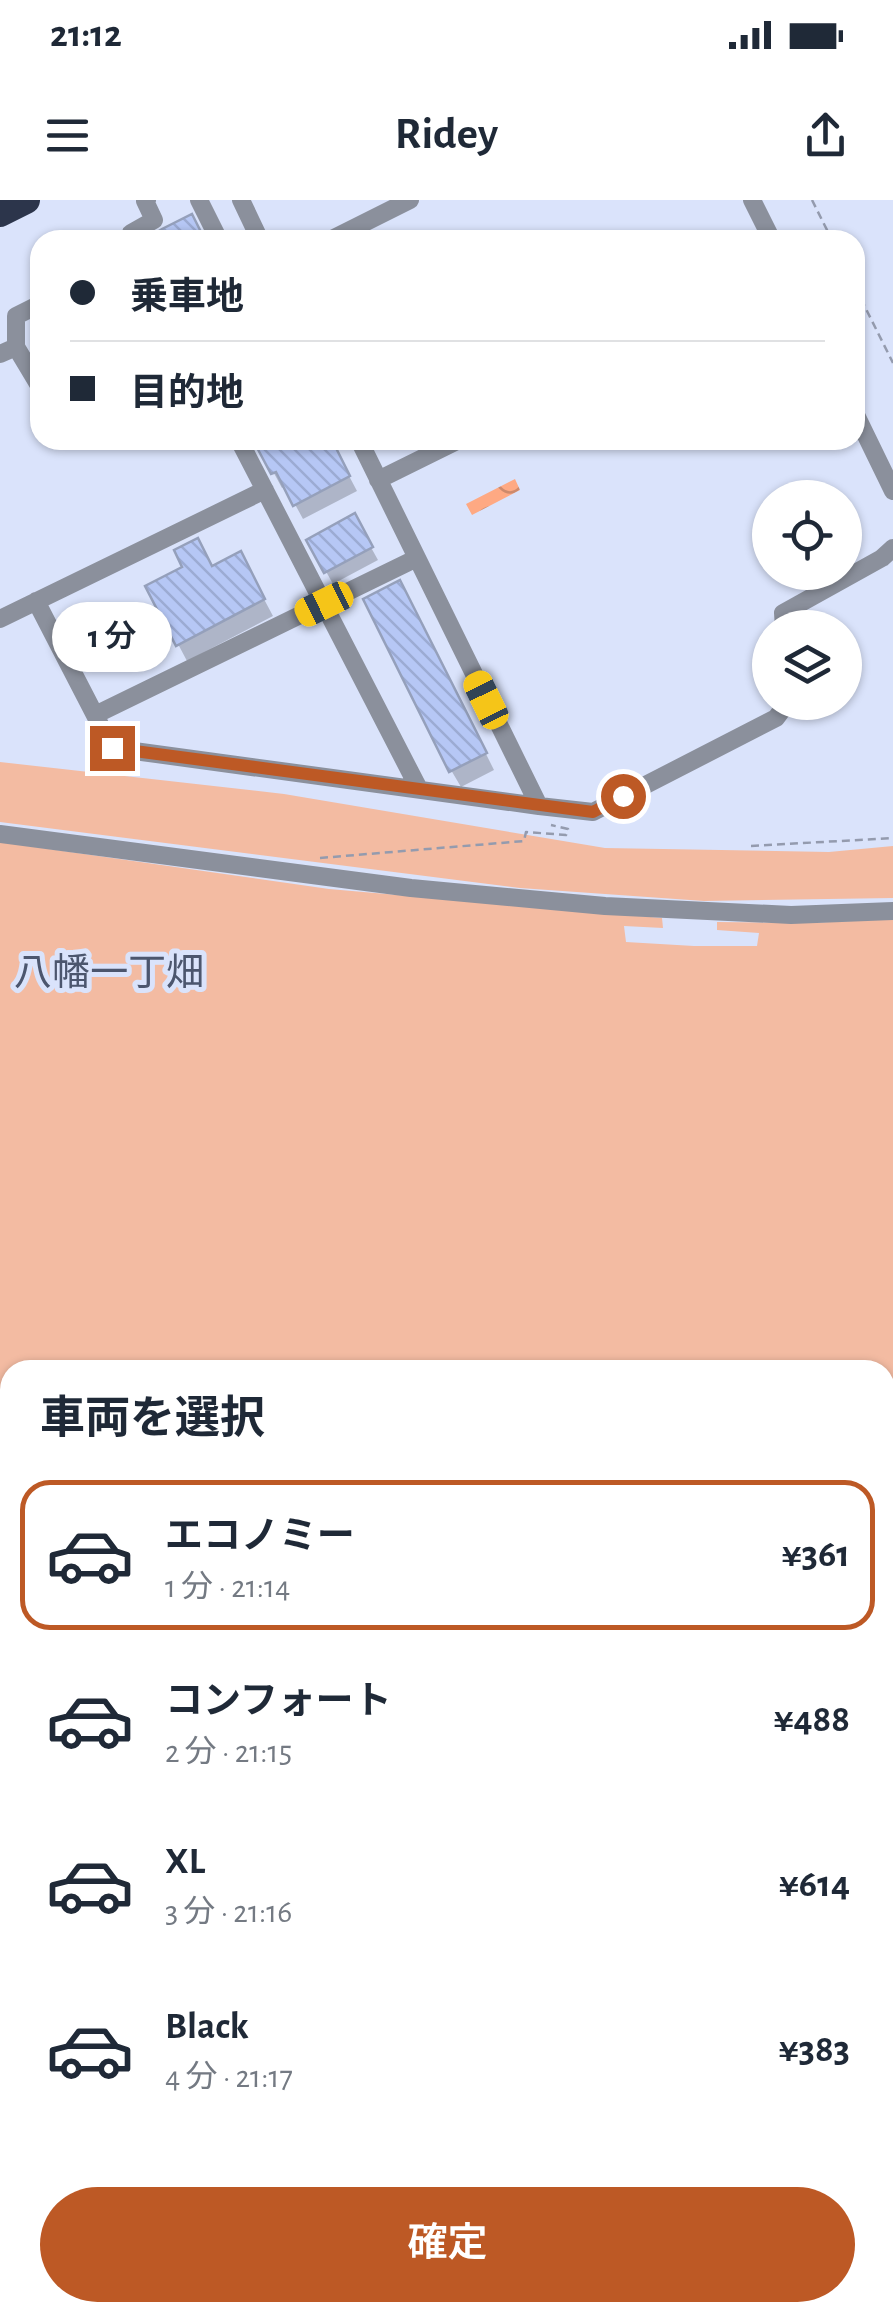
<!DOCTYPE html>
<html lang="ja">
<meta charset="utf-8">
<style>
body{margin:0;font-family:"Alegreya Sans","Noto Sans JP",sans-serif;background:#f2f2f3;color:#1f2937;height:100vh;display:flex;flex-direction:column;font-size:38px;white-space:nowrap}
*{box-sizing:border-box;margin:0}
p{font-size:32px;color:#747a83}
.icon{flex:none;width:55px;height:55px;fill:none;stroke:currentColor;stroke-width:2;stroke-linecap:round;stroke-linejoin:round}
.map{position:relative;flex:1;overflow:hidden}
.drawer{position:absolute;left:0px;top:1160px;width:895px;height:962px;display:flex;flex-direction:column;background:#fff;border-radius:30px 30px 0 0;box-shadow:0 2px 8px #0004}
.drawer>*{flex:none}
.guide{position:absolute;left:30px;top:30px;width:835px;height:220px;border-radius:30px;box-shadow:0 2px 8px #0004;display:grid;align-content:center;height:220px;padding:0 40px;background:#fff}
.tools{position:absolute;left:752px;top:280px;display:grid;gap:20px}
.tools a{display:grid;place-items:center;width:110px;height:110px;border-radius:50%;background:#fff;box-shadow:0 2px 8px #0004;font-size:50px}
.end{position:absolute;width:45px;height:45px;margin:-22px;border:12px solid #bd5925;background:#fff;box-shadow:0 0 0 5px #fff}
.from{border-radius:50%}
.bubble{position:absolute;height:70px;border-radius:35px;background:#fff;box-shadow:0 2px 8px #0004;font-size:32px;font-weight:600;line-height:70px;text-align:center}
.car{position:absolute;width:30px;height:60px;margin:-30px -15px;border-radius:12px;box-shadow:0 0 8px 2px #0007;background:linear-gradient(#f5c518 24%,#345 0 40%,#f5c518 0 76%,#345 0 86%,#f5c518 0)}
.guide b{display:flex;align-items:center;gap:35px;height:95px;font-size:38px}
.guide b+b{border-top:2px solid #e0e1e3}
.guide i{width:25px;height:25px;background:#1f2937}
ul{padding:0;list-style:none}
li{display:flex;align-items:center;gap:30px;height:150px;margin:0 20px 15px;padding:0 20px;border:5px solid transparent;border-radius:30px}
li div{flex:1}
li b{display:block;font-size:38px}
li em{font-style:normal;font-weight:600}
li.selected{border-color:#bd5925}
li>.icon{width:90px;height:90px;stroke-width:1.5}
h2{padding:0 40px;font-size:45px;line-height:120px}
.primary-button{display:flex;gap:20px;margin-top:auto;padding:20px 40px}
.primary-button a{flex:1;height:115px;border-radius:60px;background:#bd5925;color:#fff;font-size:40px;font-weight:600;line-height:115px;text-align:center}
.status{display:flex;justify-content:space-between;align-items:center;height:70px;padding:0 50px;background:#fff;direction:ltr}
.status svg{height:28px;fill:currentColor}
header{display:flex;justify-content:space-between;align-items:center;height:130px;padding:0 40px;background:#fff;font-size:45px;font-weight:600}
.map>svg:first-child{display:block}
.grass{fill:#f3bba2}
.water{fill:url(#water-waves)}
.shadow{fill:#0003}
.building{fill:url(#building-back-hatch);stroke:#95a0bb;stroke-width:2.5}
.lines{fill:none;stroke-linecap:round;stroke-linejoin:round}
.path{stroke:#949bae;stroke-width:2.5;stroke-dasharray:8 5;stroke-linecap:butt}
.minor{stroke:#8b909c;stroke-width:18}
.major{stroke:#444c61;stroke-width:22}
.highway{stroke:#2c354b;stroke-width:28}
.route{stroke:#bd5925;stroke-width:12}
.labels{text-anchor:middle;stroke-width:10;stroke-linejoin:round;paint-order:stroke}
.neighbourhood-label{font-size:38px;fill:#4c566e;stroke:#dae3fb}
</style>
<div class="status"><b>21:12</b><svg viewBox="0 0 49 12"><path d="M0 12V9h3v3zM5 12V6h3v6zM10 12V3h3v9zM15 12V0h3v12zM26 1h20v11H26zM47 4h2v5h-2z"/></svg></div>
<header><svg class="icon" aria-label="menu" viewBox="0 0 24 24"><path d="M4 6h16M4 12h16M4 18h16"/></svg>Ridey<svg class="icon" aria-label="share" viewBox="0 0 24 24"><path d="M12 15V3M7 8l5-5 5 5M5 13v7h14v-7"/></svg></header>
<div class="map">
<svg width="893" height="2122" viewBox="0 0 893 2122">
<defs>
<pattern id="water-waves" width="16" height="10" patternUnits="userSpaceOnUse" patternTransform="scale(2.5)"><rect width="16" height="10" fill="#fea983"/><path d="M0 5q4-4 8 0t8 0" fill="none" stroke="#cd8a6c"/></pattern>
<pattern id="building-back-hatch" width="6" height="6" patternUnits="userSpaceOnUse" patternTransform="scale(2.5)"><rect width="6" height="6" fill="#b6c7f5"/><path d="M-1 5l2 2M0 0l6 6M5-1l2 2" fill="none" stroke="#9cabd3"/></pattern>
</defs>
<rect width="100%" height="100%" fill="#dae3fb"/>
<path class="grass" d="M0,562L284,594L605,648L829,652L893,646V698L704,701L520,688L0,622Z
M0,642L329,689L662,718L663,728L624,726L626,742L694,746H757L759,733L717,730V722L810,723L893,719V1301H885V1170H10V1220L0,1219Z"/>
<path class="water" d="M515,279L520,290L472,315L466,304Z
M0,1219L10,1220V1371L0,1369Z
M885,1301H893V1482H885Z"/>
<path class="shadow" d="M256,240H330L357,291L303,319L285,286L282,288Z
M354,317L378,360L333,384L309,341Z
M212,369L249,371L273,416L187,461L178,444Z
M409,400L494,570L461,587L451,570Z
M0,1577L10,1600V1633L0,1639Z
M10,1654V1676L0,1680V1657Z
M10,1795V1869L0,1874V1801Z
M10,1889V1913L0,1918V1891Z
M893,1907V1975L885,1978V1910Z
M0,1942L10,1962V2055L0,2061Z
M893,2005V2057L885,2060V2008Z
M885,2068L893,2082V2097L885,2101Z
M8,2090L10,2112H61L59,2114L63,2122H36L35,2120L13,2122L0,2094Z
M885,2103L893,2122H841L836,2112H885Z
M199,2112H256L260,2122H193L191,2116Z
M302,2112H344L337,2120L338,2122H307Z
M420,2112H443L440,2122H424Z
M571,2112H574L580,2122H558L555,2116L562,2113L564,2116Z
M714,2112H755L752,2114L756,2122H718Z"/>
<path class="building" d="M192,14L205,40H144L162,29Z
M253,240H332L350,276L293,306L276,272L271,274Z
M355,313L373,347L324,373L306,340Z
M198,338L212,366L241,351L265,399L176,446L145,386L182,367L174,350Z
M400,380L487,553L449,572L363,399Z"/>
<g class="lines">
<path class="path" d="M812,0L832,40
M855,87L893,163
M751,646L893,638
M320,658L524,641L526,632L566,635L568,629L551,625
M0,1422L10,1423
M0,1466L10,1468
M885,1574L893,1576
M885,1628L893,1630"/>
<path class="minor" d="M199,0L219,40
M241,0L260,40
M752,0L772,40
M131,33L154,20L145,1L147,0
M330,40L410,0
M16,147L40,187
M0,154L16,147V116L40,104
M855,213L893,291
M239,240L419,589
M359,240L539,606
M378,280L459,240
M36,401L112,548L539,606L593,612L776,518L788,502
M0,419L265,290
M784,428L783,413L882,358L893,348
M95,515L417,358
M0,634L411,688L605,706L791,715L893,711
M0,1643L10,1638
M885,1665H893
M885,1757L893,1753
M0,1877L10,1872
M885,1984L893,1982
M0,2069L10,2064
M173,2112L178,2122
M346,2112L350,2122
M442,2122L460,2112"/>
<path class="major" d="M0,1757L10,1759
M670,2112L674,2122"/>
<path class="highway" d="M0,13L26,0"/>
</g>
<g class="lines">
<path class="route" d="M112,548L593,612L623,596"/>
</g>
<g class="labels">
<g class="neighbourhood-label">
<text x="109" y="785">八幡一丁畑</text>
</g>
</g>
</svg>
<div class="tools">
<a><svg class="icon" aria-label="locate" viewBox="0 0 24 24"><circle cx="12" cy="12" r="6"/><path d="M12 2v4M12 18v4M2 12h4M18 12h4"/></svg></a>
<a><svg class="icon" aria-label="layers" viewBox="0 0 24 24"><path d="M12 4l9 5-9 5-9-5zM3 14l9 5 9-5"/></svg></a>
</div>
<i class="end from" style="left:623px;top:596px"></i>
<i class="end" style="left:112px;top:548px"></i>
<div class="bubble" style="left:52px;top:402px;width:120px">1 分</div>
<i class="car" style="left:324px;top:404px;rotate:244deg"></i>
<i class="car" style="left:486px;top:500px;rotate:334deg"></i>
<div class="guide">
<b><i class="from"></i>乗車地</b>
<b><i></i>目的地</b>
</div>
<section class="drawer">
<h2>車両を選択</h2>
<ul>
<li class="selected"><svg class="icon" aria-label="car" viewBox="0 0 24 24"><path d="M5 17H2v-5l4-1 3-4h7l3 4 3 1v5h-3M9 17h6M6 11h13"/><circle cx="7" cy="17" r="2"/><circle cx="17" cy="17" r="2"/></svg><div><b>エコノミー</b><p>1 分 · 21:14</p></div><em>¥361</em></li>
<li><svg class="icon" aria-label="car" viewBox="0 0 24 24"><path d="M5 17H2v-5l4-1 3-4h7l3 4 3 1v5h-3M9 17h6M6 11h13"/><circle cx="7" cy="17" r="2"/><circle cx="17" cy="17" r="2"/></svg><div><b>コンフォート</b><p>2 分 · 21:15</p></div><em>¥488</em></li>
<li><svg class="icon" aria-label="car" viewBox="0 0 24 24"><path d="M5 17H2v-5l4-1 3-4h7l3 4 3 1v5h-3M9 17h6M6 11h13"/><circle cx="7" cy="17" r="2"/><circle cx="17" cy="17" r="2"/></svg><div><b>XL</b><p>3 分 · 21:16</p></div><em>¥614</em></li>
<li><svg class="icon" aria-label="car" viewBox="0 0 24 24"><path d="M5 17H2v-5l4-1 3-4h7l3 4 3 1v5h-3M9 17h6M6 11h13"/><circle cx="7" cy="17" r="2"/><circle cx="17" cy="17" r="2"/></svg><div><b>Black</b><p>4 分 · 21:17</p></div><em>¥383</em></li>
</ul>
<div class="primary-button"><a>確定</a></div>
</section>
</div>
